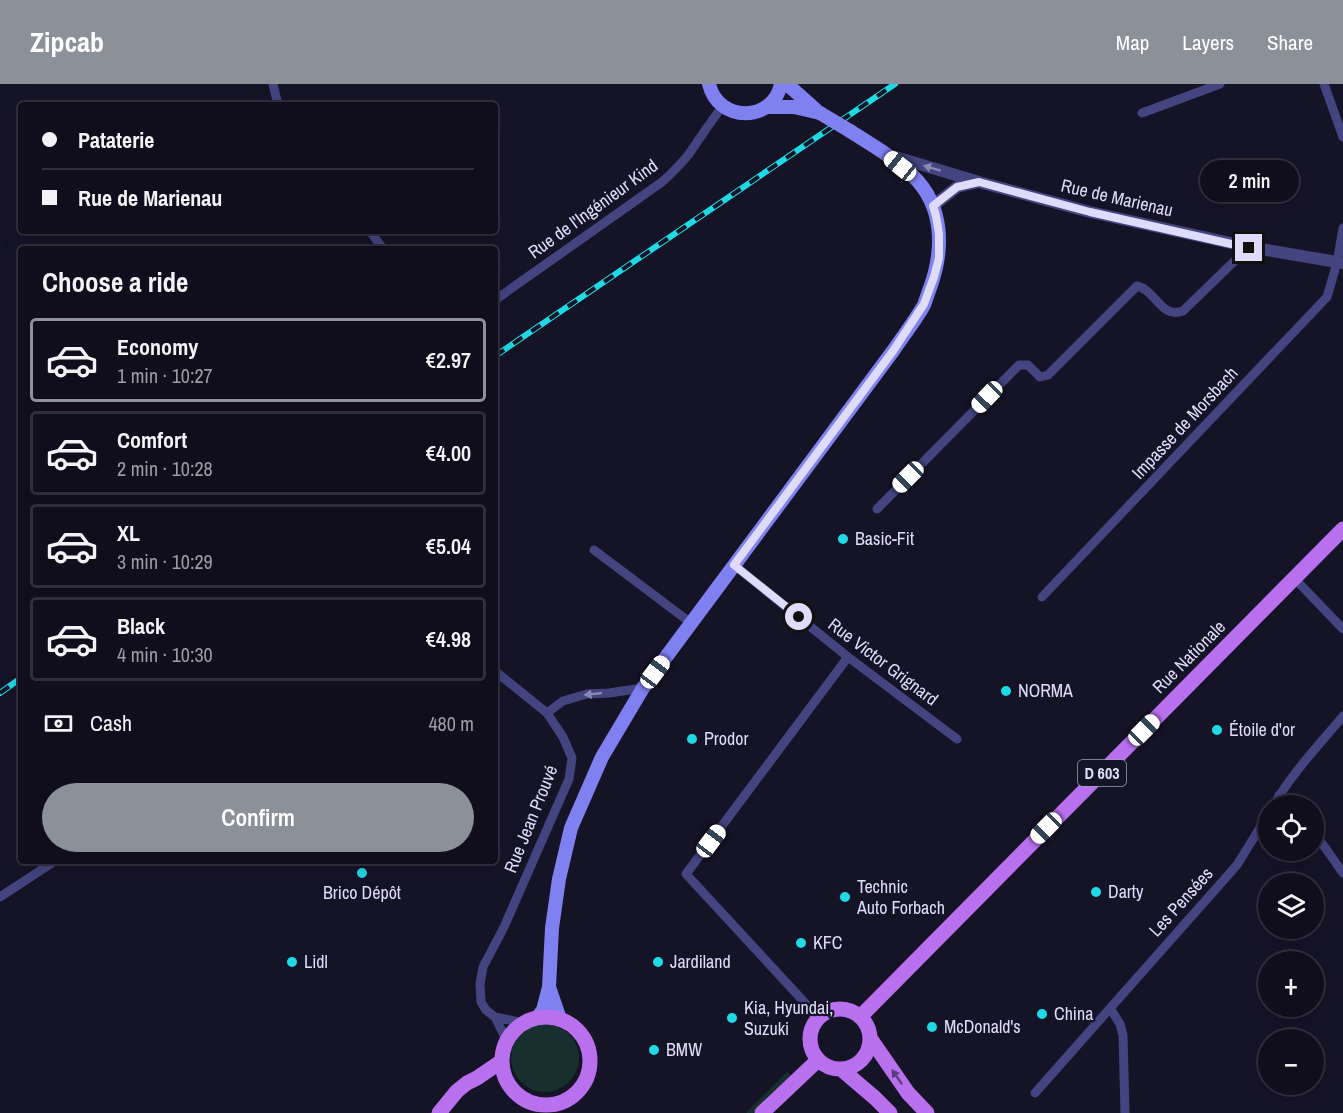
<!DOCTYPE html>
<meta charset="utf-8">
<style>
body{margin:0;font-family:"Archivo Narrow",sans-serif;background:#1e1c29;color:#f1f3f6;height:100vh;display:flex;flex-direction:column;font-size:22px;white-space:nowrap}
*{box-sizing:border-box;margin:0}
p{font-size:20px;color:#9c9ca3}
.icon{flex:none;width:33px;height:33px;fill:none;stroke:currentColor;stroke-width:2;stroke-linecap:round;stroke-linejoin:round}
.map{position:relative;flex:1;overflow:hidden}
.panel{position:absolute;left:18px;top:162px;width:480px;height:618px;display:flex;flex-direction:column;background:#100e1c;border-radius:6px;box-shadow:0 6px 24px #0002,0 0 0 2px #302e3b}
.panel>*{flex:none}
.hud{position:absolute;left:18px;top:18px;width:480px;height:132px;border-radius:6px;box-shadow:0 6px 24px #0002,0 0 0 2px #302e3b;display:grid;align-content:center;height:132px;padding:0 24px;background:#100e1c}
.controls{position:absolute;left:1258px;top:711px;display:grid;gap:12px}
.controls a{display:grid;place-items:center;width:66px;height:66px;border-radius:50%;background:#100e1c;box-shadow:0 6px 24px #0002,0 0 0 2px #302e3b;font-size:30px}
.end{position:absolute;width:27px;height:27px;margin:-14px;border:8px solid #dfdcfb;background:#111;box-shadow:0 0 0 3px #111}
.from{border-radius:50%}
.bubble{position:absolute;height:42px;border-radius:21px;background:#100e1c;box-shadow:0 6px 24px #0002,0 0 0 2px #302e3b;font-size:20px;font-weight:600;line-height:42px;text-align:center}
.car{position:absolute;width:18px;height:36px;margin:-18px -9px;border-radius:8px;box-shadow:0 0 4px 2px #0007;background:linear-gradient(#fff 24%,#345 0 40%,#fff 0 76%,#345 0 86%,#fff 0)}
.hud b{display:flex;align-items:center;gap:21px;height:57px;font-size:22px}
.hud b+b{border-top:2px solid #302e3b}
.hud i{width:15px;height:15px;background:#f1f3f6}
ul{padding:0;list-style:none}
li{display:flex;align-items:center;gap:18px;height:84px;margin:0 12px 9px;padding:0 12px;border:3px solid #302e3b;border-radius:6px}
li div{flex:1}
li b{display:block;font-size:22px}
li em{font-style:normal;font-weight:600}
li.active{border-color:#8c9099}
li>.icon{width:54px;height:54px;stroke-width:1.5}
h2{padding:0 24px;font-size:27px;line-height:72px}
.pay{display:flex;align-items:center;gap:15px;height:66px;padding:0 24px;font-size:22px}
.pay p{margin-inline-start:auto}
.button{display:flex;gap:12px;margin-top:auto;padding:12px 24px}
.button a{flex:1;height:69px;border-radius:36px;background:#8c9099;color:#fff;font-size:24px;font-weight:600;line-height:69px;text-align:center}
header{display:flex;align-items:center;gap:36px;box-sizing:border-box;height:84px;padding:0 30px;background:#8c9099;color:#fff}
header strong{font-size:28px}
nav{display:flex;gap:33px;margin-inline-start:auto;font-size:21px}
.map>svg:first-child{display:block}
.green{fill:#17302e}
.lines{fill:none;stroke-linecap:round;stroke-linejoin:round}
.minor{stroke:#434480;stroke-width:9}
.tertiary{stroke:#434480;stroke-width:12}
.secondary{stroke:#7f81f0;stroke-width:14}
.primary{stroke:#b970ee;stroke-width:15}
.rail-casing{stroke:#1fdae4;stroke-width:6}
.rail{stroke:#151326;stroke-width:4;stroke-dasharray:11;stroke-linecap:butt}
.secondary-bridge{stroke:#7f81f0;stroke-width:14}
.oneway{fill:#8988b7}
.oneway2{fill:#5f3d80}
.route{stroke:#dfdcfb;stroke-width:8}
.poi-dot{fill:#1fdae4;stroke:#151326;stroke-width:2}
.labels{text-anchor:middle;stroke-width:4.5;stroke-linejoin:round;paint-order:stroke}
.shield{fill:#151326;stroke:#a2a0bb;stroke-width:1.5}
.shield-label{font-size:16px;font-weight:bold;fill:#dfdcfb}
.street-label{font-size:18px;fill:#dfdcfb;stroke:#151326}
.poi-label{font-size:18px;fill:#dfdcfb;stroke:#151326;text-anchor:start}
</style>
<header>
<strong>Zipcab</strong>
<nav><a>Map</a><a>Layers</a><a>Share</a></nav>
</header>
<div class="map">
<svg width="1343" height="1029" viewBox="0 0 1343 1029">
<rect width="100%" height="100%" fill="#151326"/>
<path class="green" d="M511 974a34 34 0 1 1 68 0a34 34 0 1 1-68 0Z
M787,988L791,991L753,1029H746Z"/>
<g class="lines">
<path class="minor" d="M273,0L278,21
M1324,0L1343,53
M1142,29L1220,0
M370,147L383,165
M495,216L662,98C672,89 681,80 689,70C700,54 710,38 723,22
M877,425L1019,281H1028L1040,293L1048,291L1137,202C1156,206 1160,235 1183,227L1249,163
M594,466L691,539
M734,481L848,573L957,655
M1294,494L1343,545
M1042,513L1327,213L1337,179L1343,144
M495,587L547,629L563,653L572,674L569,695L504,843L483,883L480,900L481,918L486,926L495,933L507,957
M547,629L563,617L587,610L609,609L643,604
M1279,711L1295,722
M1273,722C1292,689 1319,661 1343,632
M1314,748L1343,789
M0,813L55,777
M1110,924L1120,940L1123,951L1125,1029
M495,933L524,939
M819,934L686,790L848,573
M1035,1009L1237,781L1269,729"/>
<path class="tertiary" d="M889,71L979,98L1090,128L1249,163L1343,179
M933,122L957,103L978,98"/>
<path class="secondary" d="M709,0C718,39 773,39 781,0
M787,0L816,26
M767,23H794L820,29
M549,903L560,935
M537,934L543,926L549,903L552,844L559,795L571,744L602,673L643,604L893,267C903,252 915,237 924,221C926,216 928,209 930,204C944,166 944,122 913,92C895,74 872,61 850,47"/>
<path class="primary" d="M810 955a30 30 0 1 1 60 0a30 30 0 1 1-60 0Z
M860,933L1343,445
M502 977a44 44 0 1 1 88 0a44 44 0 1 1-88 0Z
M870,954L908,1009L927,1029
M841,985L875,1014L890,1029
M439,1029L457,1007L467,999L477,994L502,977
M762,1029L818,976"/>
<defs>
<path id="rail" d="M495,272L895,0
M0,609L21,594"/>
</defs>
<use href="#rail" class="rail-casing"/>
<use href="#rail" class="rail"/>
<path class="secondary-bridge" d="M820,29L850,47"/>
</g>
<defs><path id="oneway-solid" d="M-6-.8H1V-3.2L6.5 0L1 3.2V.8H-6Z" transform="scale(1.5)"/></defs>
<g class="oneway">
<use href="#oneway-solid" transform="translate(932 84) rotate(-163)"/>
<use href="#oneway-solid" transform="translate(593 610) rotate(174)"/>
</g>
<use class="oneway2" href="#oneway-solid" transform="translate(897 993) rotate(-125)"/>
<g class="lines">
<path class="route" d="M799,533L734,481L893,267L924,220L934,193L939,174V150L936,132L933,122L957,103L979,98L1090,128L1249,164"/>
</g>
<g class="poi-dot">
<circle cx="843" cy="455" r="6"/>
<circle cx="1006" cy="607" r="6"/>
<circle cx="1217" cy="646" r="6"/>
<circle cx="692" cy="655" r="6"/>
<circle cx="362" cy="789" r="6"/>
<circle cx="1096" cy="808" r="6"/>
<circle cx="845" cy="813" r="6"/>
<circle cx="801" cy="859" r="6"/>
<circle cx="292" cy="878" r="6"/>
<circle cx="658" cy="878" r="6"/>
<circle cx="1042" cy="930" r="6"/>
<circle cx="732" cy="934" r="6"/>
<circle cx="932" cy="943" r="6"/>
<circle cx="654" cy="966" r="6"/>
</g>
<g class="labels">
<rect class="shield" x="1078" y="676" width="48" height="26" rx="4.5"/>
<g class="shield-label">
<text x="1102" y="695">D 603</text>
</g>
<g class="street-label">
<text transform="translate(1117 114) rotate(13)" y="6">Rue de Marienau</text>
<text transform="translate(593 125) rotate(-36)" y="6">Rue de l'Ingénieur Kind</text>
<text transform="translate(1185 339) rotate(-47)" y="6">Impasse de Morsbach</text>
<text transform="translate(1189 573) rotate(-45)" y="6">Rue Nationale</text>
<text transform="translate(883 578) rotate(37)" y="6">Rue Victor Grignard</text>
<text transform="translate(531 735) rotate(-68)" y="6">Rue Jean Prouvé</text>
<text transform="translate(1181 818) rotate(-48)" y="6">Les Pensées</text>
</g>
<g class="poi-label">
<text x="855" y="461">Basic-Fit</text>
<text x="1018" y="613">NORMA</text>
<text x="1229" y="652">Étoile d'or</text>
<text x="704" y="661">Prodor</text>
<text x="857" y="809">Technic<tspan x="857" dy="21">Auto Forbach</tspan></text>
<text x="1108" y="814">Darty</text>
<text x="362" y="815" text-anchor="middle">Brico Dépôt</text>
<text x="813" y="865">KFC</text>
<text x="304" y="884">Lidl</text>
<text x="670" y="884">Jardiland</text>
<text x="744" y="930">Kia, Hyundai,<tspan x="744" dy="21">Suzuki</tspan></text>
<text x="1054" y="936">China</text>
<text x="944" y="949">McDonald's</text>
<text x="666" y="972">BMW</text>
</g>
</g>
</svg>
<div class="controls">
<a><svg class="icon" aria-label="locate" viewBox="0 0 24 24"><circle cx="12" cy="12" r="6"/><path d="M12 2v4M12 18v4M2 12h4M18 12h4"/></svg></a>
<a><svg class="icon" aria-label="layers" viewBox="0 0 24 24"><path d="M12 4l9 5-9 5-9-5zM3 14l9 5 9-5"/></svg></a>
<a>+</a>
<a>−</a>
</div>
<i class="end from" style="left:799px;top:533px"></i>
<i class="end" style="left:1249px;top:164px"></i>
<div class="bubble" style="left:1200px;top:76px;width:99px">2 min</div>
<i class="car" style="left:900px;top:82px;rotate:309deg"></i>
<i class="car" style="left:987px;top:313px;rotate:224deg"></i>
<i class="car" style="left:908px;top:393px;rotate:225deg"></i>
<i class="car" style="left:655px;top:588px;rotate:37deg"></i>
<i class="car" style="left:1144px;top:646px;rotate:45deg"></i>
<i class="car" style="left:1046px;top:744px;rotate:225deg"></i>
<i class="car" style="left:711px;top:757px;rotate:37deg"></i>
<div class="hud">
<b><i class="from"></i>Pataterie</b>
<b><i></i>Rue de Marienau</b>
</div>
<section class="panel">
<h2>Choose a ride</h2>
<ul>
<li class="active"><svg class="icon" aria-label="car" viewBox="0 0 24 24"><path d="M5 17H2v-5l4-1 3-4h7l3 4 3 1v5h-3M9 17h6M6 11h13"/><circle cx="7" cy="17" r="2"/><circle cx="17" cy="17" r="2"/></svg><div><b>Economy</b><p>1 min · 10:27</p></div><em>€2.97</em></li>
<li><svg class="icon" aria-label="car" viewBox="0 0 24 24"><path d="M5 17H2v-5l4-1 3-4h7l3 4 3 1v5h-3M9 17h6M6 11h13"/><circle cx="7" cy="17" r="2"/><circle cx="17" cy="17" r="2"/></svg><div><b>Comfort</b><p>2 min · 10:28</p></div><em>€4.00</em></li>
<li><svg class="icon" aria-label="car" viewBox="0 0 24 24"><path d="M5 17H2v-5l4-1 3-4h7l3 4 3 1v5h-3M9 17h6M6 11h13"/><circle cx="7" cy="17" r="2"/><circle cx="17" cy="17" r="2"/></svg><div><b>XL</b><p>3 min · 10:29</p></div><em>€5.04</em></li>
<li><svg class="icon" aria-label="car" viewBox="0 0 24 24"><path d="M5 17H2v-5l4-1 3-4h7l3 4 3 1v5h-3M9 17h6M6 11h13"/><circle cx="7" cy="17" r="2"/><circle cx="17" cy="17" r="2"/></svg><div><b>Black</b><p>4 min · 10:30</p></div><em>€4.98</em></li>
</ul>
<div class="pay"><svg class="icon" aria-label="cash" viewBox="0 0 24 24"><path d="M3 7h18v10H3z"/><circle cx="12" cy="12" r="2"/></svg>Cash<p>480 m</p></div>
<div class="button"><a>Confirm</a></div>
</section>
</div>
